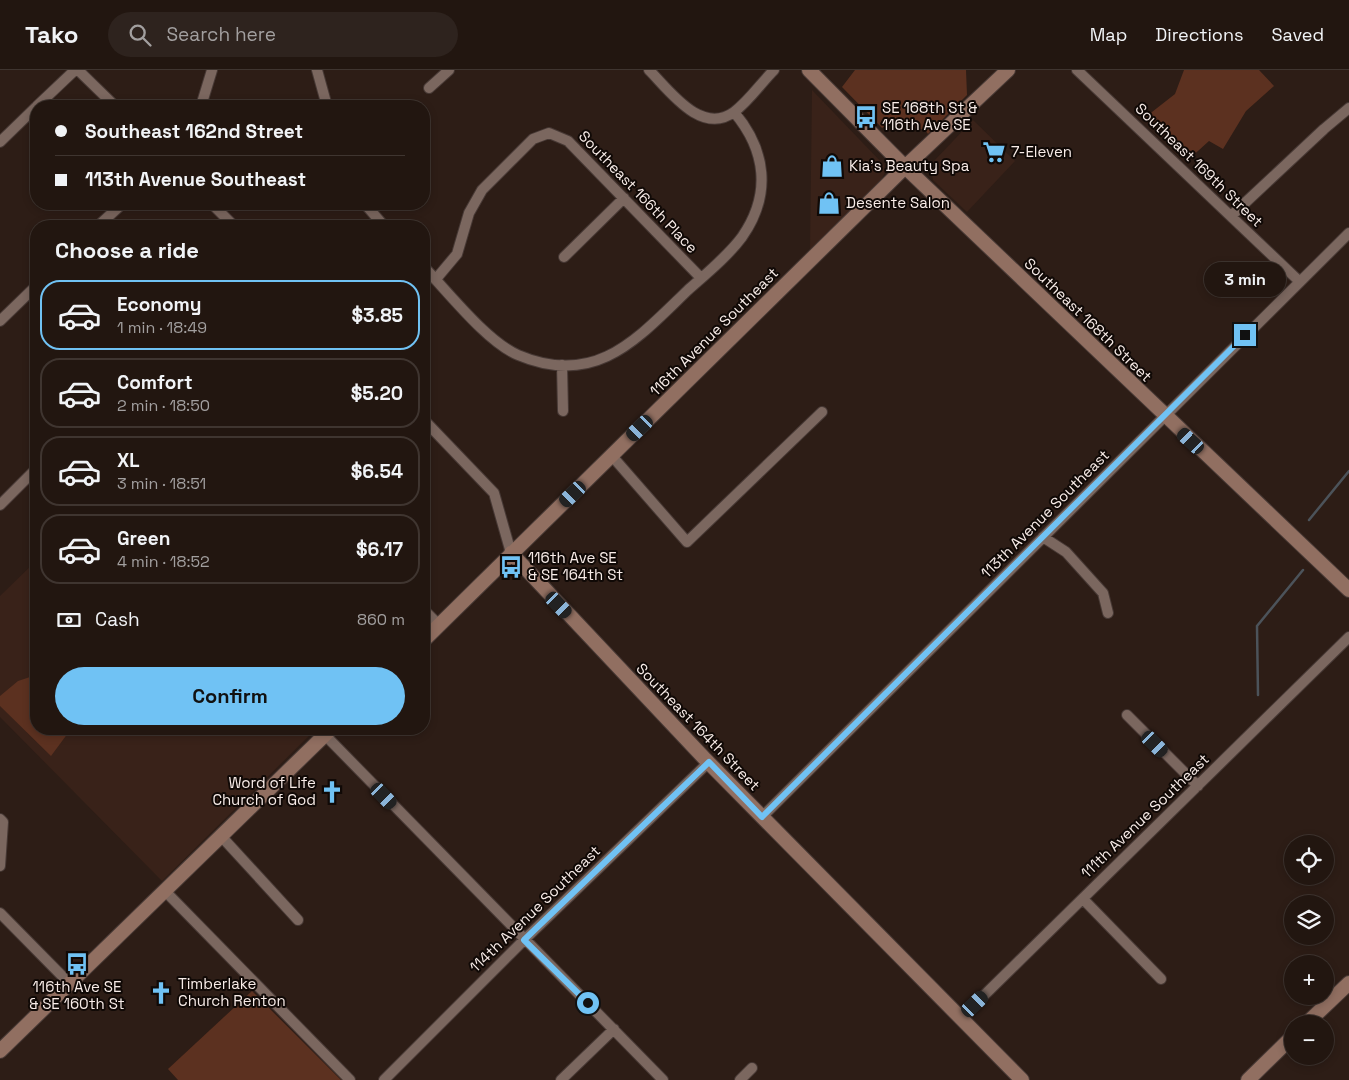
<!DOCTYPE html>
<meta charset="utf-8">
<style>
body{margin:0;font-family:"Space Grotesk",sans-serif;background:#2e231e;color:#f1f3f6;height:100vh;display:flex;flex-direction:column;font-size:19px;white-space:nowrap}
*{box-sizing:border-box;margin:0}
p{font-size:16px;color:#a29f9f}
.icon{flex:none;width:28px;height:28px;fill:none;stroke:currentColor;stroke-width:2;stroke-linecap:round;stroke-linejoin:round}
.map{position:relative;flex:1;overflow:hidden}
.sheet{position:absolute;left:30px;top:150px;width:400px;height:515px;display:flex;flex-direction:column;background:#221610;border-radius:20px;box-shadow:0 2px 8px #0003,0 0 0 1px #3f3530}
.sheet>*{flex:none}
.hud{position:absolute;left:30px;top:30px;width:400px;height:110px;border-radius:20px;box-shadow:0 2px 8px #0003,0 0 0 1px #3f3530;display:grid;align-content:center;height:110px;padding:0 25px;background:#221610}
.buttons{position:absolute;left:1284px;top:765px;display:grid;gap:10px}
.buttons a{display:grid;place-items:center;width:50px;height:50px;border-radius:50%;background:#221610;box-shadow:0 2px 8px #0003,0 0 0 1px #3f3530;font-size:25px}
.end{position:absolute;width:22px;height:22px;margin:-11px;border:6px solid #70c2f4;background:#111;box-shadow:0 0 0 2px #111}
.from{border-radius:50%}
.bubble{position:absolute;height:35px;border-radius:18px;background:#221610;box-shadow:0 2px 8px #0003,0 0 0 1px #3f3530;font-size:16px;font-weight:800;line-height:35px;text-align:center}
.car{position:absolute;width:15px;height:30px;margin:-15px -8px;border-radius:6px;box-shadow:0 0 4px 1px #0007;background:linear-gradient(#222 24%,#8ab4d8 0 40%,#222 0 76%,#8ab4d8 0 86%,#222 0)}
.hud b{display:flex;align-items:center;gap:18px;height:48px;font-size:19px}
.hud b+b{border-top:1px solid #3f3530}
.hud i{width:12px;height:12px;background:#f1f3f6}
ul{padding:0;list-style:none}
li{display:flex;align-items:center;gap:15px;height:70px;margin:0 10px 8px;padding:0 15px;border:2px solid #3f3530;border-radius:20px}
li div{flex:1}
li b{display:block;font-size:19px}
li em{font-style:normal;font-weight:800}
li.on{border-color:#70c2f4}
li>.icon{width:45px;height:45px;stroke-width:1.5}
h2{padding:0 25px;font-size:22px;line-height:60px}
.pay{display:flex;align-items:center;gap:12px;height:55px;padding:0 25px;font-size:19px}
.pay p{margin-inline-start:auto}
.cta{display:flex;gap:10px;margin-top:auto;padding:10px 25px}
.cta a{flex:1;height:58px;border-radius:30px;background:#70c2f4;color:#111;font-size:20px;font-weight:800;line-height:58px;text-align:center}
header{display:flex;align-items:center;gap:30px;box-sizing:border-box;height:70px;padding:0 25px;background:#221610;border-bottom:1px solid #3f3530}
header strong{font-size:24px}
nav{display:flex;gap:28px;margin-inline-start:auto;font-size:18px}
.search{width:350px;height:45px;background:#2e231e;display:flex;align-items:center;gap:12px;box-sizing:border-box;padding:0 18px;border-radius:28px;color:#a29f9f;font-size:19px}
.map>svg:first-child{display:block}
.built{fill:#392219}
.green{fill:#5c3120}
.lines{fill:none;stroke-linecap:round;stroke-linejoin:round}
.stream{stroke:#4c535a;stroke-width:2.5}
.street-casing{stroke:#473935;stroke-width:12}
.secondary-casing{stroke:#473935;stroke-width:16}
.street{stroke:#7b675f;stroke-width:10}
.secondary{stroke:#916f61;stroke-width:14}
.route{stroke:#70c2f4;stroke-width:6}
.labels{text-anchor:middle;stroke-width:4;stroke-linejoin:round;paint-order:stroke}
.poi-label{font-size:15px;fill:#f8ece8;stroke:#100906;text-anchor:start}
.street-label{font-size:15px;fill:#f8ece8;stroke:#100906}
</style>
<header>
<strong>Tako</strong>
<div class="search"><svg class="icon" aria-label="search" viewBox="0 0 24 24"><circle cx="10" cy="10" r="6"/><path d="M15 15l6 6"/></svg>Search here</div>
<nav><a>Map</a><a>Directions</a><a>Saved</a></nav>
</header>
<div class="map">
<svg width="1349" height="1010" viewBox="0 0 1349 1010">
<rect width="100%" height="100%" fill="#2d1d16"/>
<path class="built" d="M812,20L884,95L885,102L882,109L810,180Z
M973,50L1015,91L967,142L933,110L932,105L934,91Z
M36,491V659H316L162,811L0,647V526Z"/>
<path class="green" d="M855,0H966L967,25L928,64L925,60L889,54L882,58L842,17Z
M1184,0H1259L1274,16L1246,41L1223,79L1209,71L1188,90L1143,49L1175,24Z
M36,605V659H71L51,686L0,636V626L18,611Z
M252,921L341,1010H178L168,999Z"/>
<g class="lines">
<path class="stream" d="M1309,450L1349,401
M1258,625L1257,556L1303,500"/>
<defs>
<path id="street" d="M78,0L115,36
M317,0L327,36
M649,0C669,20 701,66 734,42C749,31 761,13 774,0
M1077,0L1299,211
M429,18L449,0
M37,36L75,0
M201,36L212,0
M0,72L36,37
M212,134L234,156
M365,134L384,156
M1231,146L1324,59L1349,38
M98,156L122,134
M564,187L624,128
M424,197C448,222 487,272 518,285C596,318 637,269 688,220C706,204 728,186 742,167C772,124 766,80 734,42
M436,209L457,184L469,143L482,120L533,69L549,63L568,71L701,208
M0,251L36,216
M562,295L563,341
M424,350L494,423L511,483
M612,386L687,472L822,342
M0,435L36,399
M1043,467L1066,482L1103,523L1108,543
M424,540L439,555
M1127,645L1198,716
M325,665L663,1010
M762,747L1349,163
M0,749L3,752L0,796
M221,766L298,850
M165,821L350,1010
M1083,829L1161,909
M0,843L70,914
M962,947L1349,567
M384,1010L524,870L709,692
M561,1010L614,959
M740,1010L752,998"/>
<path id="secondary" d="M809,0L905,97L1349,520
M511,483L705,689L1022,1010
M424,570L905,97L1008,0
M1306,954L1349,913
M0,981L331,659
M1248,1010L1292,967"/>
</defs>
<use href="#street" class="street-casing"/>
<use href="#secondary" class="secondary-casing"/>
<use href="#street" class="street"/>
<use href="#secondary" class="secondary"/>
</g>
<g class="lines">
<path class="route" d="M588,933L524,870L709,692L762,747L1245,265"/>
</g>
<defs>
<symbol id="bus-bare" viewBox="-9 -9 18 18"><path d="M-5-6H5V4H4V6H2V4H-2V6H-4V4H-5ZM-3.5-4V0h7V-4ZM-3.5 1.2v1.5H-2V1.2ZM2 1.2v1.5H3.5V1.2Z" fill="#70c2f4" stroke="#100906" stroke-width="2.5" paint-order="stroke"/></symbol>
<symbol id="supermarket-bare" viewBox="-9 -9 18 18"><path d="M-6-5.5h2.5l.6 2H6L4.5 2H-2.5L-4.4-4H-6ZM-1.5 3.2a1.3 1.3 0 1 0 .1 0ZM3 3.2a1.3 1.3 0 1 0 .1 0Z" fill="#70c2f4" stroke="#100906" stroke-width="2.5" paint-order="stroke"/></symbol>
<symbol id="shop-bare" viewBox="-9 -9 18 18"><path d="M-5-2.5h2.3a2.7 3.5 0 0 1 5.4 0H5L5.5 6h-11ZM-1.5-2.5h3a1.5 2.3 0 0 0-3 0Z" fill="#70c2f4" stroke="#100906" stroke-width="2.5" paint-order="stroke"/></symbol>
<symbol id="church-bare" viewBox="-9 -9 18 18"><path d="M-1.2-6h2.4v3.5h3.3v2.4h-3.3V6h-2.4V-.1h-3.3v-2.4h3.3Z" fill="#70c2f4" stroke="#100906" stroke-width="2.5" paint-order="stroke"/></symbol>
</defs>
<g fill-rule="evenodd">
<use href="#bus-bare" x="850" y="31" width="32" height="32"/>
<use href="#supermarket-bare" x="978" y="66" width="32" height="32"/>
<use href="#shop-bare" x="816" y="80" width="32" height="32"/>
<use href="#shop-bare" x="813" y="117" width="32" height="32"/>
<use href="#bus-bare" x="495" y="481" width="32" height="32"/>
<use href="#church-bare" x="316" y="706" width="32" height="32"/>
<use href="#bus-bare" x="61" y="878" width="32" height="32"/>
<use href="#church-bare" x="145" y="907" width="32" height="32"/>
</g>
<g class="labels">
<g class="poi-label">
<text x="882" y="43">SE 168th St &amp;<tspan x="882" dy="17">116th Ave SE</tspan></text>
<text x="1011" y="87">7-Eleven</text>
<text x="849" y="101">Kia's Beauty Spa</text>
<text x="846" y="138">Desente Salon</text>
<text x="528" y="493">116th Ave SE<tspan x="528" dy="17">&amp; SE 164th St</tspan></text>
<text x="316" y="718" text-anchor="end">Word of Life<tspan x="316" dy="17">Church of God</tspan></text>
<text x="178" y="919">Timberlake<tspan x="178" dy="17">Church Renton</tspan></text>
<text x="77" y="922" text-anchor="middle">116th Ave SE<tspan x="77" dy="17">&amp; SE 160th St</tspan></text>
</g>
<g class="street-label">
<text transform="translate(1199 95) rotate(44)" y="5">Southeast 169th Street</text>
<text transform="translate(638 122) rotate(46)" y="5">Southeast 166th Place</text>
<text transform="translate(1088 250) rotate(44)" y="5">Southeast 168th Street</text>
<text transform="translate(714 262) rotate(-45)" y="5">116th Avenue Southeast</text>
<text transform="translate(1045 444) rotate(-45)" y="5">113th Avenue Southeast</text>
<text transform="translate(698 657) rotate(46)" y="5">Southeast 164th Street</text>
<text transform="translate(1145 746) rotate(-44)" y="5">111th Avenue Southeast</text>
<text transform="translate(535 839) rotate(-44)" y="5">114th Avenue Southeast</text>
</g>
</g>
</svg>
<div class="buttons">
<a><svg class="icon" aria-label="locate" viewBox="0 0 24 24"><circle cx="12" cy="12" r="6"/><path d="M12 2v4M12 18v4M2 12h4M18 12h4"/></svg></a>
<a><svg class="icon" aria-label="layers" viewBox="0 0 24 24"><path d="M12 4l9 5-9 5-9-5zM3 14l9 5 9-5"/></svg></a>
<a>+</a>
<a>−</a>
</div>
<i class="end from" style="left:588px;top:933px"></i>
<i class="end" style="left:1245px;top:265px"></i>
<div class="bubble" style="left:1204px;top:192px;width:82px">3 min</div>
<i class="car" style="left:640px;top:358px;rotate:226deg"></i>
<i class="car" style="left:1191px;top:371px;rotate:313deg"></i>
<i class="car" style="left:573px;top:424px;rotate:226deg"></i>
<i class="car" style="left:559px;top:535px;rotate:136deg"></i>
<i class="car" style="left:1155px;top:674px;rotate:135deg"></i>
<i class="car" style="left:384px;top:726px;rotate:136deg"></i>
<i class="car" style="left:975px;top:934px;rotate:46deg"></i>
<div class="hud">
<b><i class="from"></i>Southeast 162nd Street</b>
<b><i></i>113th Avenue Southeast</b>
</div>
<section class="sheet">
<h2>Choose a ride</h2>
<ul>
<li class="on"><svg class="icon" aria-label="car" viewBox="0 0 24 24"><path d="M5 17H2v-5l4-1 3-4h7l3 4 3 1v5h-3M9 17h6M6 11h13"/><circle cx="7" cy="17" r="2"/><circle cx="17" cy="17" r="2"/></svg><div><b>Economy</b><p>1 min · 18:49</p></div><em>$3.85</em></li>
<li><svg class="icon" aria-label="car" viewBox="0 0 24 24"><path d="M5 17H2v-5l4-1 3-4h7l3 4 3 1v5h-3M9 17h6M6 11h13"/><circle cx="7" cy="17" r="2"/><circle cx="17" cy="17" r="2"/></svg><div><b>Comfort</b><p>2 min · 18:50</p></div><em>$5.20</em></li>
<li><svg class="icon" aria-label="car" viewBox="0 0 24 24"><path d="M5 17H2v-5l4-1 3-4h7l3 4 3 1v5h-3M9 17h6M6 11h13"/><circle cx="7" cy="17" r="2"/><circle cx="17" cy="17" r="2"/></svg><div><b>XL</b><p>3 min · 18:51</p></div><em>$6.54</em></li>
<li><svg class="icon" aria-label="car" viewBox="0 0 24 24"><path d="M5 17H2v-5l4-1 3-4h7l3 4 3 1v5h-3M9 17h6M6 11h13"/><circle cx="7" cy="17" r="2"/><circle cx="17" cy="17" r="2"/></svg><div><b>Green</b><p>4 min · 18:52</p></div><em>$6.17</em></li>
</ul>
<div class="pay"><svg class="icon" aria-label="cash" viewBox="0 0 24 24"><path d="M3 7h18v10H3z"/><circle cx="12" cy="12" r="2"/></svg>Cash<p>860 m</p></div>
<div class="cta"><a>Confirm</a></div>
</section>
</div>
